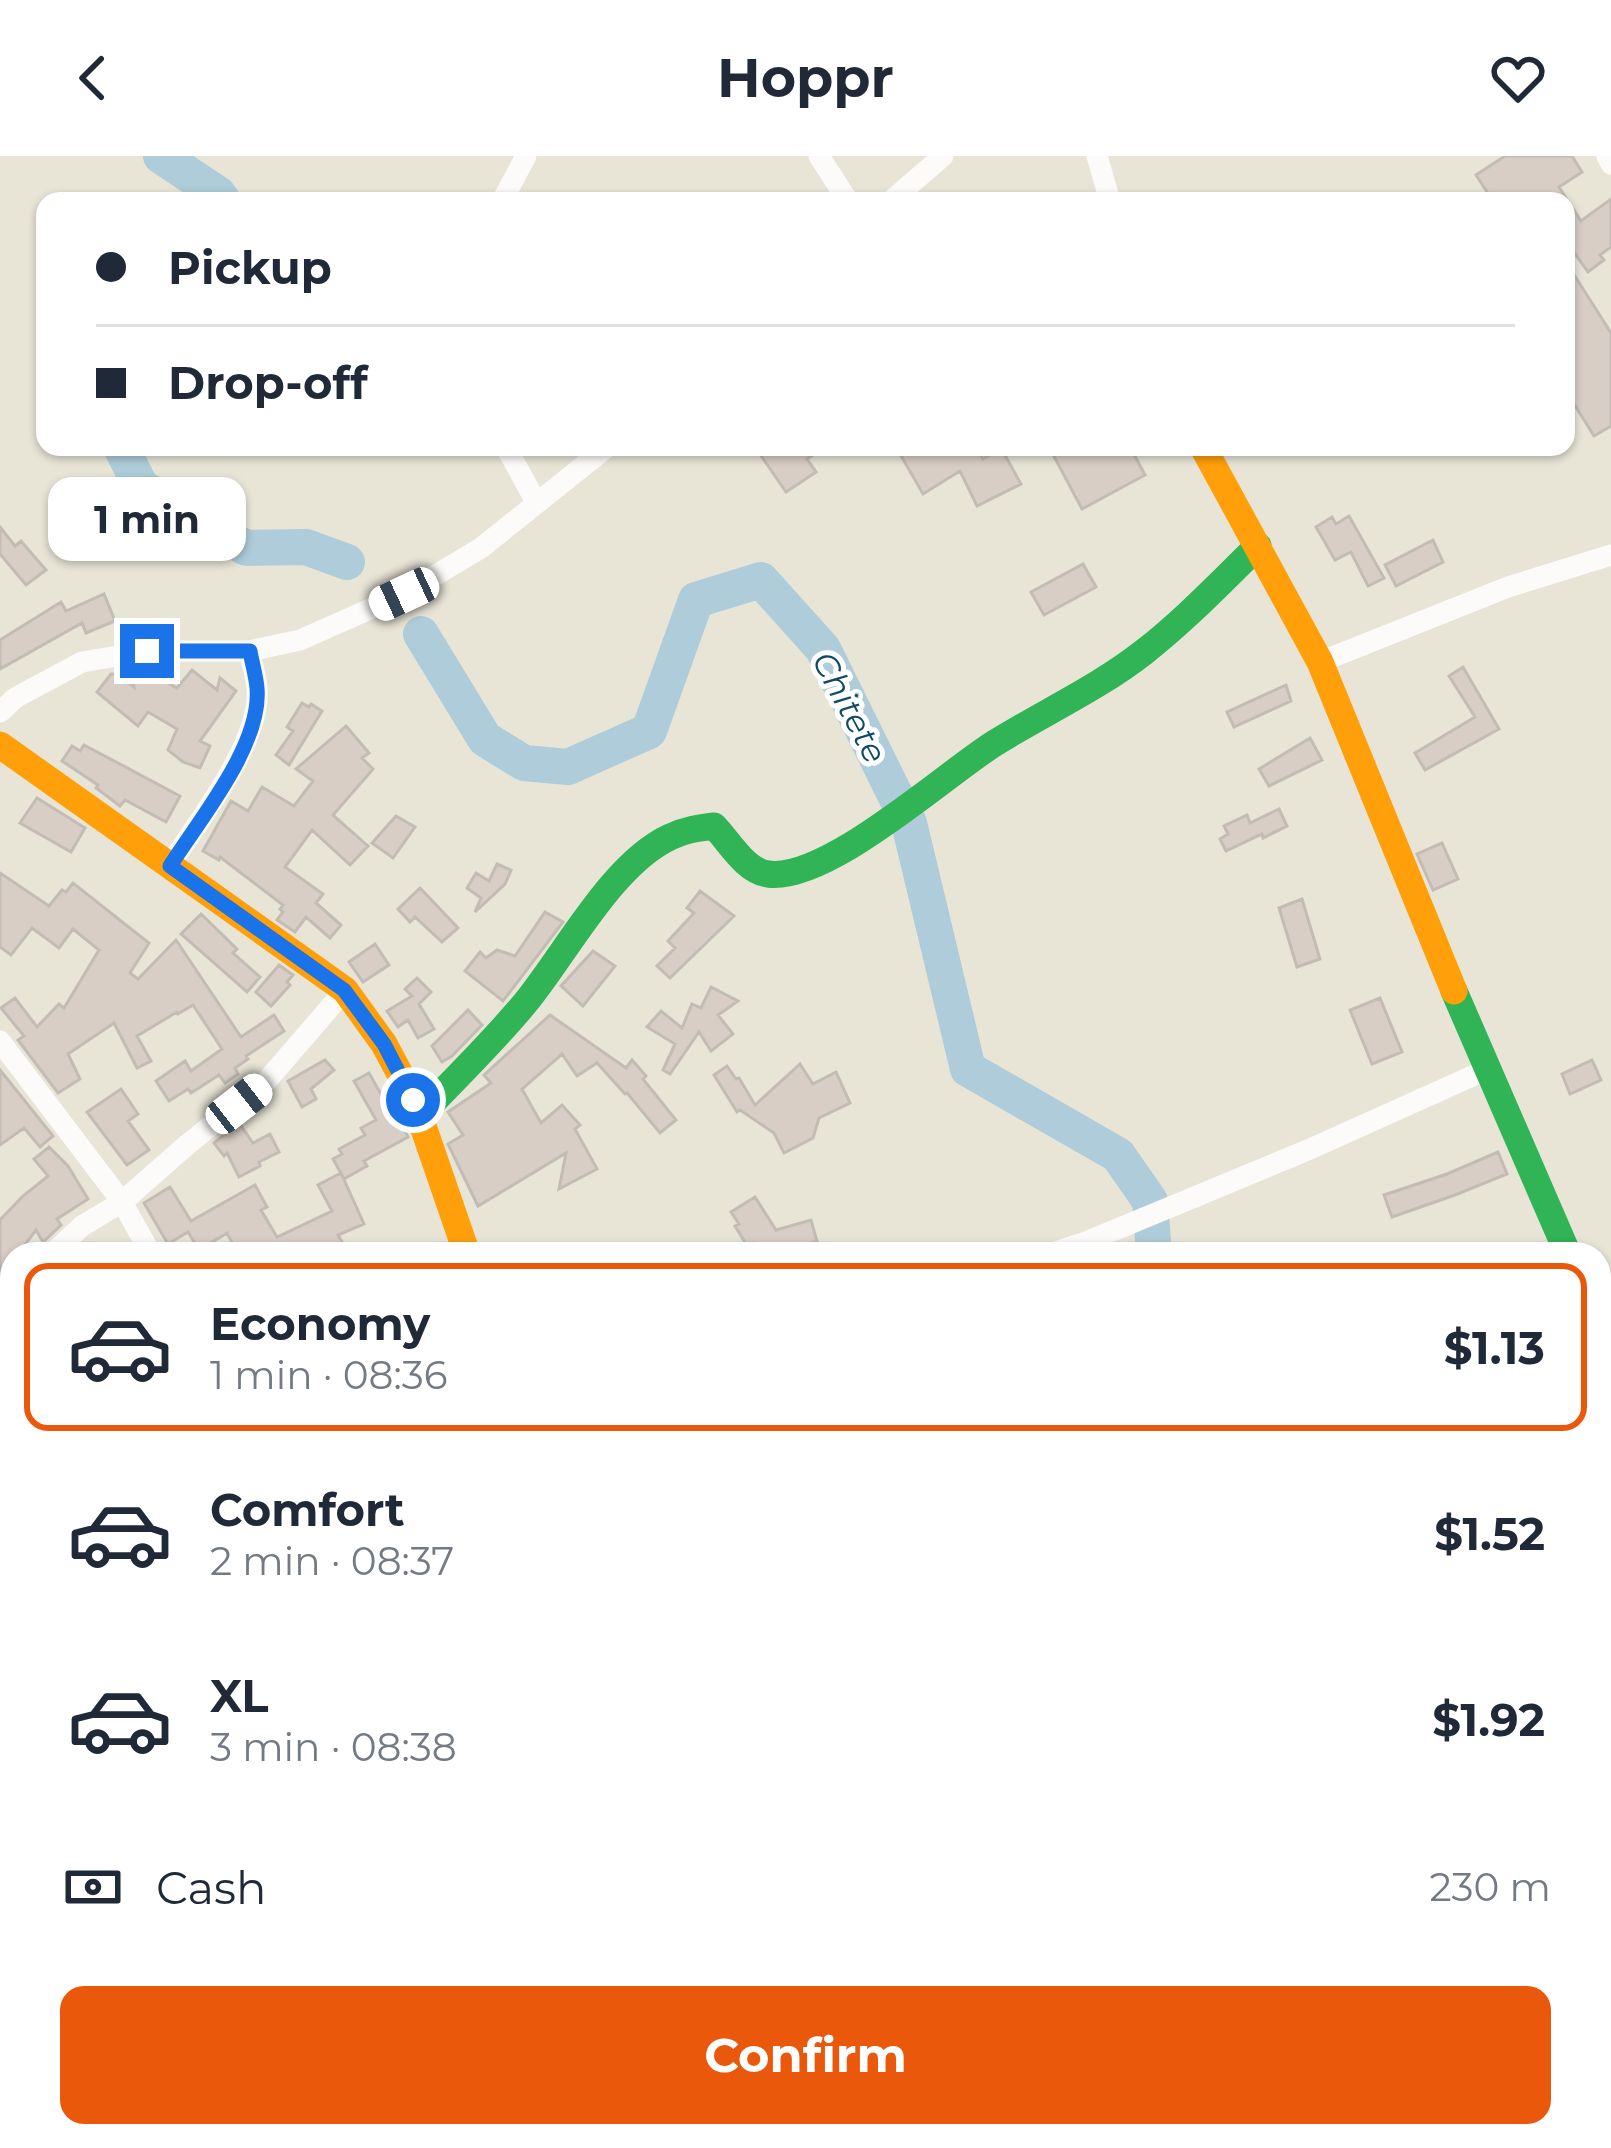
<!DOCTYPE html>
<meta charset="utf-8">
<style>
body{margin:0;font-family:Montserrat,sans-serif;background:#f2f2f3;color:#1f2937;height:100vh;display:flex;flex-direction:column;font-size:45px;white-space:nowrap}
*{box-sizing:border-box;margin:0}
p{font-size:39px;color:#747a83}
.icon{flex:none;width:66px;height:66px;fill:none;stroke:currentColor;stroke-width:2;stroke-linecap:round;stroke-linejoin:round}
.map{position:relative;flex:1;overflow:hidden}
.side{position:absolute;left:0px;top:1086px;width:1611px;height:906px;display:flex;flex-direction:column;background:#fff;border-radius:36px 36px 0 0;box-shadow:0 3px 9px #0004}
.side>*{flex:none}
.guide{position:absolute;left:36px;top:36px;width:1539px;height:264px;border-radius:24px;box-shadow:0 3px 9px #0004;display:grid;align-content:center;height:264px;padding:0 60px;background:#fff}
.end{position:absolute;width:54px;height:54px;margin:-27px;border:15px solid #1a73e8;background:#fff;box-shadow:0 0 0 6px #fff}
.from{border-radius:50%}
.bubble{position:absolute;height:84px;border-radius:24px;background:#fff;box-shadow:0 3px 9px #0004;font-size:39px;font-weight:700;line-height:84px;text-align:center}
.car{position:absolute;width:36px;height:72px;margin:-36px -18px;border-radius:15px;box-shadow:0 0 9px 3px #0007;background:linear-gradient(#fff 24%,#345 0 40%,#fff 0 76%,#345 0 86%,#fff 0)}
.guide b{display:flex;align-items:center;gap:42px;height:114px;font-size:45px}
.guide b+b{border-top:3px solid #e0e1e3}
.guide i{width:30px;height:30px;background:#1f2937}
ul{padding:21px 0 0;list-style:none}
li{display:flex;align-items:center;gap:36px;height:168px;margin:0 24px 18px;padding:0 36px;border:6px solid transparent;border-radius:24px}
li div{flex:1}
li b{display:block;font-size:45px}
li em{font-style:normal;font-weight:700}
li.selected{border-color:#ea580c}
li>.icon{width:108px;height:108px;stroke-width:1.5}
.pay{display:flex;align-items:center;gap:30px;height:132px;padding:0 60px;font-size:45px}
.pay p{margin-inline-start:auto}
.cta{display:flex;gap:24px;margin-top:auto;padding:24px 60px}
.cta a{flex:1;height:138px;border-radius:24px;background:#ea580c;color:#fff;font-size:48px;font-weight:700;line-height:138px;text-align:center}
header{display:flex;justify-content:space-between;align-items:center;height:156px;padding:0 60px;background:#fff;font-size:54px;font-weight:700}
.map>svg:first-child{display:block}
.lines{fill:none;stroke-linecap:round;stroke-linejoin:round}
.river{stroke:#aeccd9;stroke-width:36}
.building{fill:#d9cec5;stroke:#c3bcb5;stroke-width:3}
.street{stroke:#fcfbf9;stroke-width:21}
.fast{stroke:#30b455;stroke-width:27}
.slow{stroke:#ff9f0a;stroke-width:27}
.jam{stroke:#e5322d;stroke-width:27}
.route{stroke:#1a73e8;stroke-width:15}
.labels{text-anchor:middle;stroke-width:10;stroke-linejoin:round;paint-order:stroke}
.water-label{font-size:33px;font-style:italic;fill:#104a63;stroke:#fff}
</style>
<header><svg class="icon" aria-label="back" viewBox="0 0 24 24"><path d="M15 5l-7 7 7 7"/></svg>Hoppr<svg class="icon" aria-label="heart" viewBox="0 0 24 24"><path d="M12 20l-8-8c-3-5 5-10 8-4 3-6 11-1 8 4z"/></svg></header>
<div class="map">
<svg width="1611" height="1992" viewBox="0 0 1611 1992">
<rect width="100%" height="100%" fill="#e8e5d7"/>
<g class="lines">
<path class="river" d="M161,0L218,38L223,45
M121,291L141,331L246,392L306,391L347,406
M421,478L485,583L524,607L568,611L649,575L696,444L761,424L823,493L909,667L968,913L1118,999L1150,1045L1154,1098
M1136,1992L1141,1980"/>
</g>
<path class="building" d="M1505,0H1572L1582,16L1559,31L1581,65L1611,43V91L1600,99L1604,104L1588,116L1566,85V45H1493L1476,19Z
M1566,106L1611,177V270L1594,280L1566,235Z
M755,291H825L807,303L816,316L786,336Z
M896,291H976L983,303L1001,292L1021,328L977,350L960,315L923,338Z
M1049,291H1130L1145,319L1082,353Z
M1349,360L1384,422L1368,430L1351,396L1335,404L1316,371L1332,361L1336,368Z
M0,371L15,390L21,385L46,414L26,429L0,398Z
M1433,384L1443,406L1396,430L1385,409Z
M1083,408L1096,431L1044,459L1031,436Z
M104,438L115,465L86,477L82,467L0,513V484L61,446L66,455Z
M140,511L177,532L192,514L217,534L220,522L236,535L200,585L210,590L200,612L183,606L168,594L177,573L148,556L138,570L97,536L111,518H118L134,531L131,513Z
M1463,511L1499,573L1425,614L1415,597L1475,561L1449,520Z
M1286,529L1291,545L1234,571L1227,556Z
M302,547L309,551L311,548L322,555L289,609L276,599L293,575L287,571Z
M346,570L369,597L362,602L373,613L333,659L368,690L350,709L312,674L285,711L323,738L316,747L341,769L330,782L306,761L295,776L277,764L283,756L280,753L283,749L220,701L219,704L203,695L231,645L248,655L262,631L294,650L313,625L296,613Z
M1310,582L1322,604L1269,630L1259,613Z
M84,589L180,640L166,666L125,644L120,650L96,632L98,629L62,605L72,590L80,595Z
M37,642L85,672L71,696L20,667Z
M1279,653L1287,670L1263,682L1262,678L1226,695L1220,683L1228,678L1224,670L1247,659L1250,667Z
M396,660L415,671L393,702L372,687Z
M1442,687L1458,723L1433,734L1417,698Z
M497,708L511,714L505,728L475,756L481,742L467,732L476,717L489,725Z
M0,717L49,750L62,734L66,736L73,727L149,787L130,817L138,823L176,784L241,881L274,859L284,875L246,900L248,903L235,912L238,918L225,927L219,919L191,937L188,933L169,945L156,925L185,905L191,915L222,893L193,849L178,858L177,856L137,880L151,905L137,912L114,867L68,898L80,923L58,937L18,884L24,880L1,852L15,842L37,871L59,848L64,852L99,794L73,773L59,792L32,772L11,799L0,791Z
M420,732L458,772L442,786L415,761L410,766L398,753Z
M700,735L734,760L670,822L657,810L675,792L668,785L694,757L687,752Z
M1302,743L1320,803L1297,811L1279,752Z
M545,756L563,766L503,845L465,815L480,796L486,802L497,794L515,800Z
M201,758L237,793L233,797L260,821L247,836L181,778Z
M375,788L389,809L363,826L349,806Z
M593,795L615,810L583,850L561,830Z
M279,809L293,819L287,826L290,829L271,850L256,836Z
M417,822L431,836L419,848L434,873L418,882L408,864L398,871L387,855L412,840L405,833Z
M711,831L738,845L718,859L733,878L711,895L699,876L670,918L663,914L675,888L647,871L661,855L682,872L692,848L701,852Z
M1380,842L1402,896L1372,908L1350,854Z
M468,854L482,869L452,900L442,906L432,890Z
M550,859L626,912L632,904L646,920L643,923L676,964L660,977L627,937L625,938L597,907L577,920L562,898L522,933L541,967L562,949L580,969L575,973L597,1013L559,1033L566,997L478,1050L448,988L463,979L448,956L491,927L484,919Z
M325,904L334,914L311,933L316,943L302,951L288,925Z
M1592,904L1601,924L1570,938L1562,918Z
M800,908L813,928L836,916L850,947L819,962L813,982L784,997L774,977L740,954L737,956L714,919L727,910L736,923L739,922L755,949Z
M0,914L53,980L40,991L24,972L0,989Z
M369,917L391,956L396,954L408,981L364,1005L367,1010L344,1023L333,1003L342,998L339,993L365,979L361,972L376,964L354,925Z
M121,933L138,958L128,965L149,994L127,1009L87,956Z
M239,967L253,987L270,978L279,996L259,1006L260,1010L239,1021L227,997L224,1000L214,987Z
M49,991L68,1010L88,1043L57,1063L61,1069L43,1086L36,1074L18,1098H12V1105L0,1121V1064L23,1040L48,1020L34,1003Z
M1498,996L1507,1018L1455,1039L1392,1061L1384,1039L1447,1018Z
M341,1017L364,1068L338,1079L349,1098H238L227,1077L199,1094L188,1076L168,1088L144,1047L170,1031L191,1065L255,1029L267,1051L261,1054L277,1081L332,1055L318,1029Z
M755,1041L776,1074L811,1064L817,1085L784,1095L753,1087L748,1091L735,1070L739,1068L731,1056Z"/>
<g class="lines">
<path class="street" d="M819,0L848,45
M1097,0L1110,45
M1607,0L1611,8
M502,45L526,0
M891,45L943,0
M506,291L536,346
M1320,506L1508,431L1611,399
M0,556L15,542L82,506L147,495H249L300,484L404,438L481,392L607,291
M169,710C198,666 262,585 257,532C256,520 252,507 249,495
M0,885L122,1046L151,1098
M52,1098L82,1070L122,1046L188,988L264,928L345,834
M1049,1098L1086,1086L1310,993L1488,913
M1599,1170L1611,1198
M0,1179L6,1158L12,1150
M0,1783L12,1781
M1582,1980L1584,1992
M147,1992L170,1980
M492,1992L493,1980
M651,1992L657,1980"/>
<path class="fast" d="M1454,835L1568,1098
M419,960C455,923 493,886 526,846C566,797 612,708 670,681C684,674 698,672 714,670C729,685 745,715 768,718C827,726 944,619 995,587C1045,556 1098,532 1144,496C1185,464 1221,426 1258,390
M0,1331L12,1337"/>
<path class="slow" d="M1203,291L1320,506L1454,835
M0,589L345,834L384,888L414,944L467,1098"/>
<path class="jam" d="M1599,1747L1611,1746"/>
</g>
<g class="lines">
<path class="route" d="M147,495H250C252,507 256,520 257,532C262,589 199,664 170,710L344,834L384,888L413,944"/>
</g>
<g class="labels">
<g class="water-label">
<text transform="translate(850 551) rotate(62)" y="12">Chitete</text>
</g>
</g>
</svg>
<i class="end from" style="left:413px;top:944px"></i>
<i class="end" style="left:147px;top:495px"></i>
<div class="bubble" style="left:48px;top:321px;width:198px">1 min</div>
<i class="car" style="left:404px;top:438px;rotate:245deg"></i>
<i class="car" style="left:239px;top:948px;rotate:52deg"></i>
<div class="guide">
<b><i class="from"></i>Pickup</b>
<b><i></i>Drop-off</b>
</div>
<section class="side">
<ul>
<li class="selected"><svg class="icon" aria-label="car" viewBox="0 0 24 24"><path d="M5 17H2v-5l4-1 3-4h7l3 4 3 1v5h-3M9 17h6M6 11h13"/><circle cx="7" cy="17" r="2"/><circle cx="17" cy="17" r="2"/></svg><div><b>Economy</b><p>1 min · 08:36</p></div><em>$1.13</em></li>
<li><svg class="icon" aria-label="car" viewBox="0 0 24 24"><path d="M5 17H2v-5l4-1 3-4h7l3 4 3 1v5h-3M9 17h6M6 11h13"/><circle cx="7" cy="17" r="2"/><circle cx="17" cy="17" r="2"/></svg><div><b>Comfort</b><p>2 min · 08:37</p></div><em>$1.52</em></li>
<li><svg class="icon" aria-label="car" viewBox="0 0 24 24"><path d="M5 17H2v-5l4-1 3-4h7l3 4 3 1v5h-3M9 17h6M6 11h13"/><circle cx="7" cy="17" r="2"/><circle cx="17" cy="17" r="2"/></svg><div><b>XL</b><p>3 min · 08:38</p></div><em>$1.92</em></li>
</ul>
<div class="pay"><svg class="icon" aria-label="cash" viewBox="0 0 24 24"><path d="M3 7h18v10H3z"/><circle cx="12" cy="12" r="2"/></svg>Cash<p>230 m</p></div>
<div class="cta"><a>Confirm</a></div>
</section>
</div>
